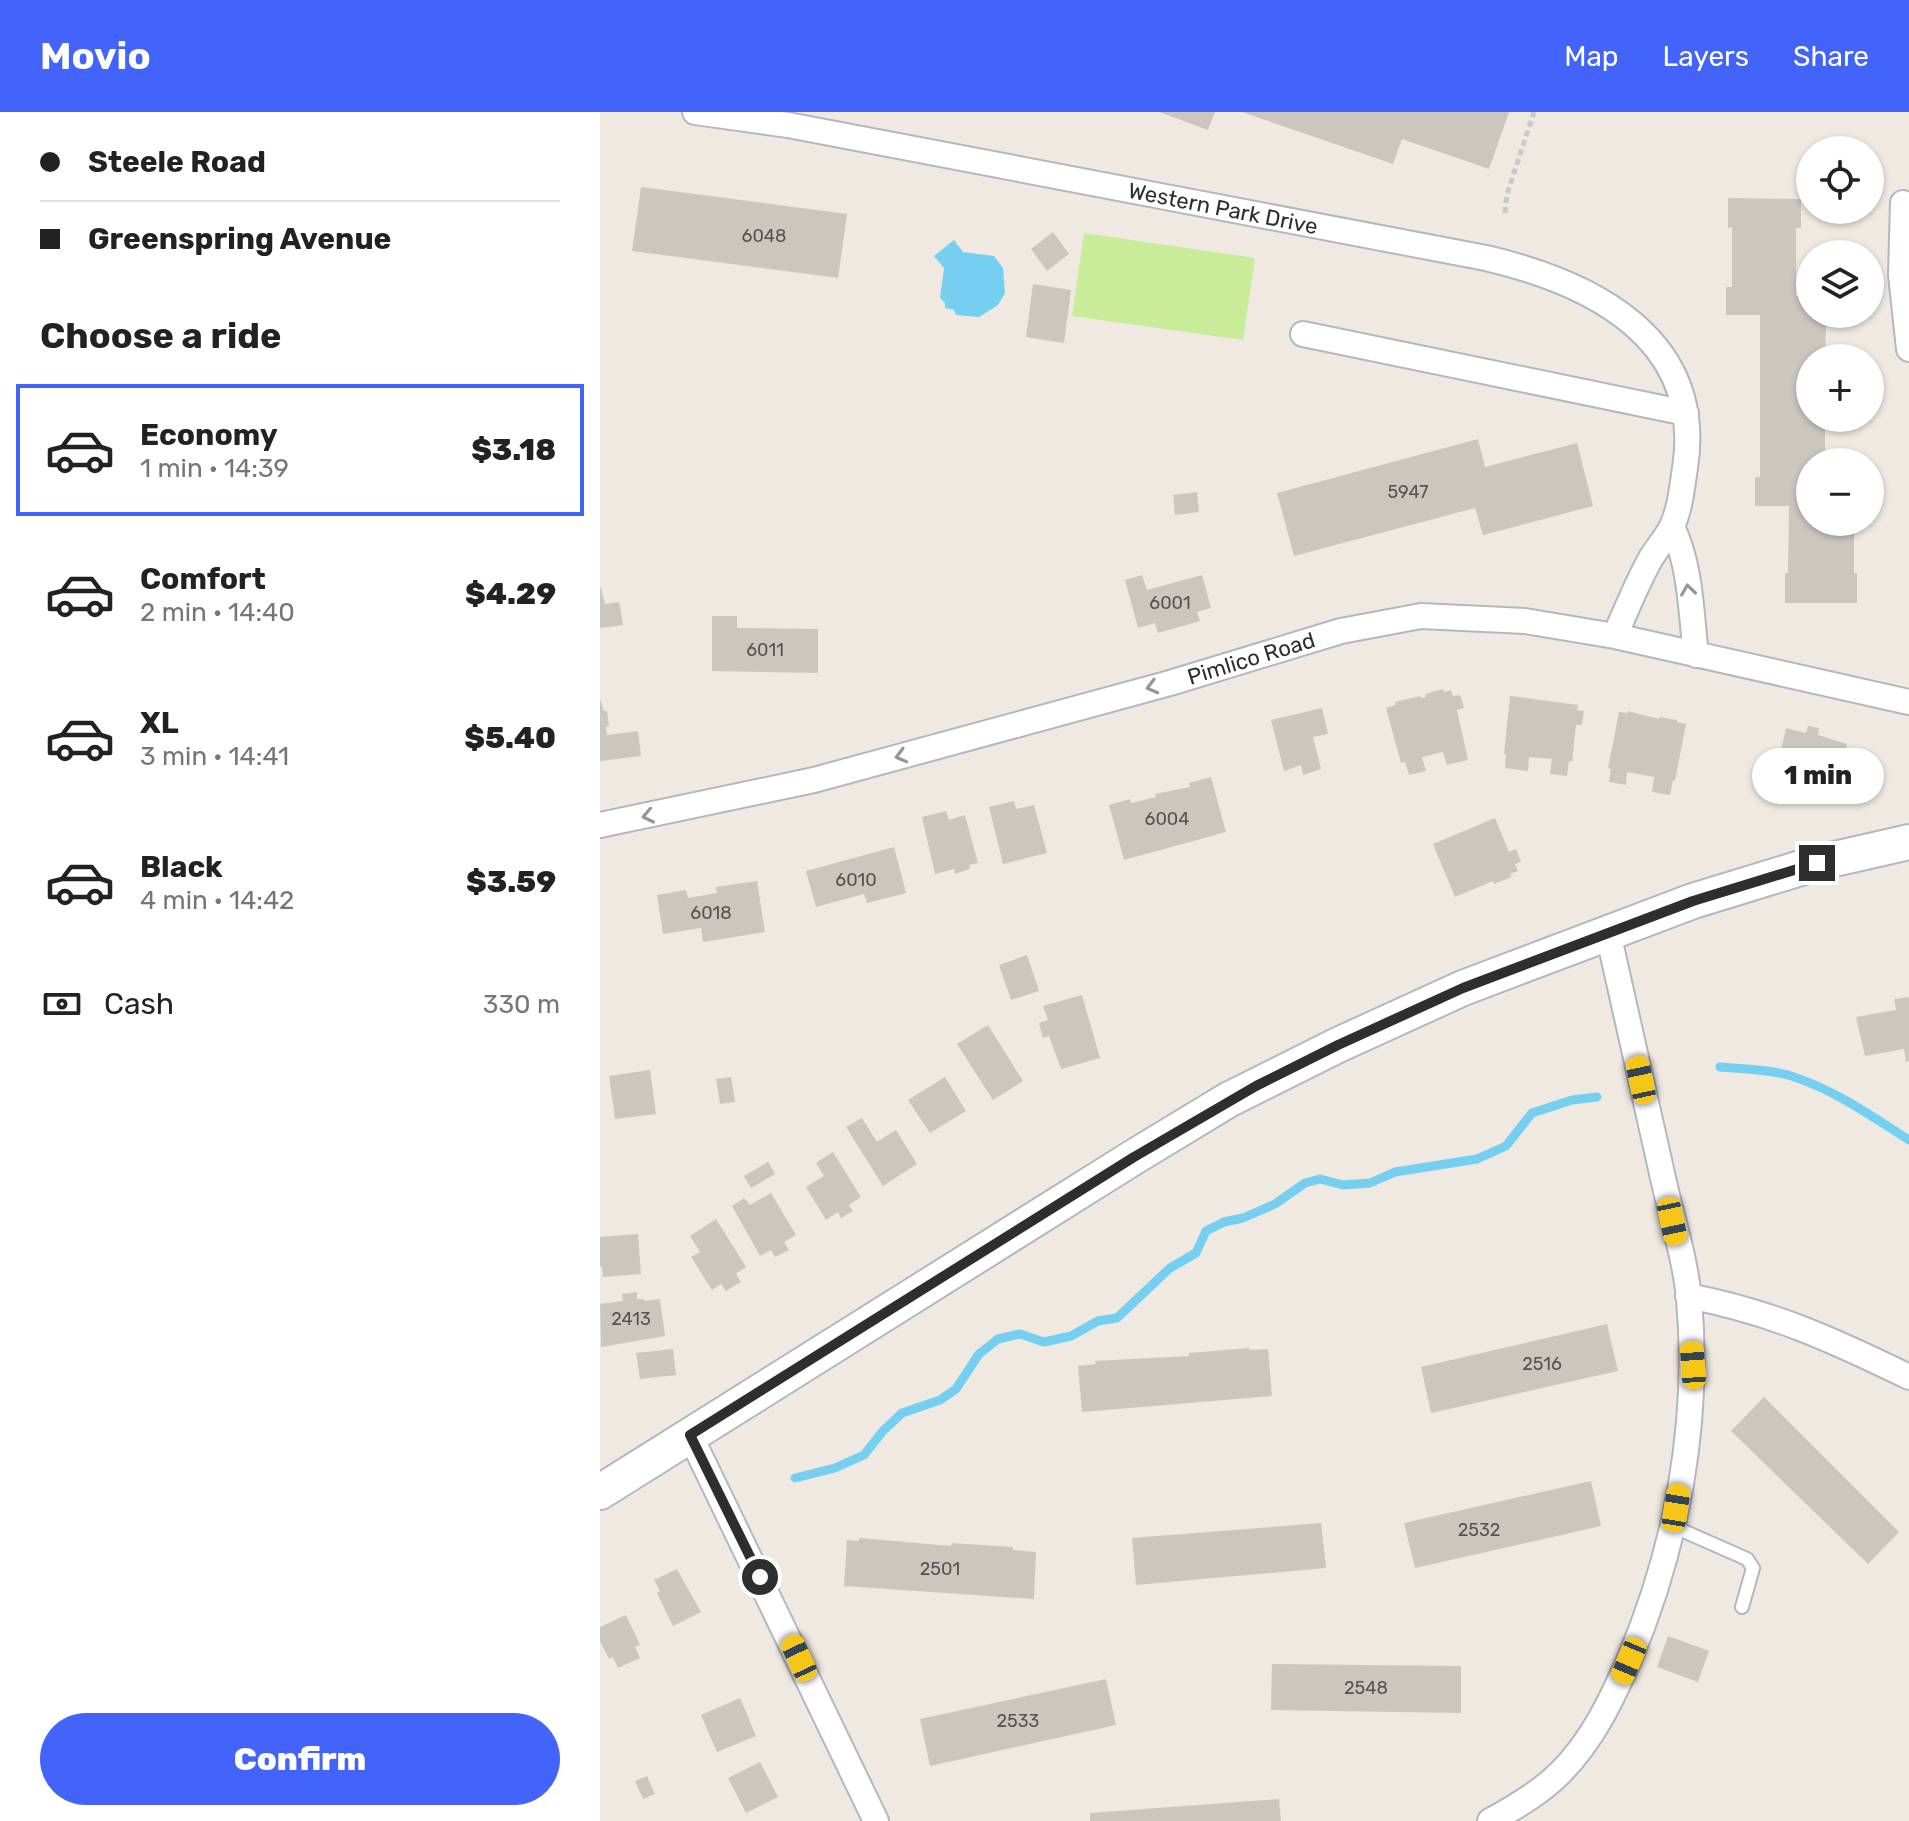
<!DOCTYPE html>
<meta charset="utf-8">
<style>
body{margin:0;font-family:Rubik,sans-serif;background:#f6f6f6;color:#222;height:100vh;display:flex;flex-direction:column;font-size:30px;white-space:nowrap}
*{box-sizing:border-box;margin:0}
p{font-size:26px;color:#767676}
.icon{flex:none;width:44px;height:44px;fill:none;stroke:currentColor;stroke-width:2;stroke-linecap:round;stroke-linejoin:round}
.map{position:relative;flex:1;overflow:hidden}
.sheet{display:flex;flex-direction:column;background:#fff;width:600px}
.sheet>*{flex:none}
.top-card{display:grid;align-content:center;height:176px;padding:0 40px;background:#fff}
.tools{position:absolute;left:1196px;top:24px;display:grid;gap:16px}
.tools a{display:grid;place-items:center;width:88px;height:88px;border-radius:50%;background:#fff;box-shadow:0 2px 6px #0004;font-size:40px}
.end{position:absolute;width:36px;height:36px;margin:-18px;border:10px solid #2e2e2e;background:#fff;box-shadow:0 0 0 4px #fff}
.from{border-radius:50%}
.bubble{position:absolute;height:56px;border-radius:28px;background:#fff;box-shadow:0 2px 6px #0004;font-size:26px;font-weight:800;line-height:56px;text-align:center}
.car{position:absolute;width:24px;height:48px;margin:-24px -12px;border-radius:10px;box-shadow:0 0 6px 2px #0007;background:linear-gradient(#f5c518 24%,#345 0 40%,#f5c518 0 76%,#345 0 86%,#f5c518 0)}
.top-card b{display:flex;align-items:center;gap:28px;height:76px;font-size:30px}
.top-card b+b{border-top:2px solid #e0e0e0}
.top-card i{width:20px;height:20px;background:#222}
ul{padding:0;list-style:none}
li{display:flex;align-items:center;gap:24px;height:132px;margin:0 16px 12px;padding:0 24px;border:4px solid transparent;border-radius:0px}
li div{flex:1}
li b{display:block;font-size:30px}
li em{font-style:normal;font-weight:800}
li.current{border-color:#4264fb}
li>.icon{width:72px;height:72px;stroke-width:1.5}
h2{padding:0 40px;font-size:36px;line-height:96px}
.pay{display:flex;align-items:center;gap:20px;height:88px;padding:0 40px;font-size:30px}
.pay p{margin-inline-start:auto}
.cta{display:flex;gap:16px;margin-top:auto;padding:16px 40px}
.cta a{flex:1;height:92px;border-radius:48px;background:#4264fb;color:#fff;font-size:32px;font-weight:800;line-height:92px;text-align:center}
header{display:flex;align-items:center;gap:48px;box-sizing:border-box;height:112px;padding:0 40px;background:#4264fb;color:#fff}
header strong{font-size:38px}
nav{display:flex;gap:44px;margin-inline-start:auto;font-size:28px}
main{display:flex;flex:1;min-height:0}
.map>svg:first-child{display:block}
.pitch{fill:#c9ec9a}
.water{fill:#75cff0}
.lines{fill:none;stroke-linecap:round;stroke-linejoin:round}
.stream{stroke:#75cff0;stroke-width:9}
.building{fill:#cbc7bf}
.service-casing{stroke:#b4b7c1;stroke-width:16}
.minor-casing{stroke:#b4b7c1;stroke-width:28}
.secondary-casing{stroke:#b4b7c1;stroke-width:38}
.path{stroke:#c9c9c9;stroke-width:5;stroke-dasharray:6 4;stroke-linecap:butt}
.service{stroke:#fff;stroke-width:12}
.minor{stroke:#fff;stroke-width:24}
.secondary{stroke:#fff;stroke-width:34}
.oneway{stroke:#969696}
.route{stroke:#2e2e2e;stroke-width:10}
.labels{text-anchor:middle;stroke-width:6;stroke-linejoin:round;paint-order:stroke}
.number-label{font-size:18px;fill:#555452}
.street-label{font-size:22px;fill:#2e2e2e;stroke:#fff}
</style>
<header>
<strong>Movio</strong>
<nav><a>Map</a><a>Layers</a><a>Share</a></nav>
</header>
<main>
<section class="sheet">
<div class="top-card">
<b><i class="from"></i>Steele Road</b>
<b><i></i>Greenspring Avenue</b>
</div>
<h2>Choose a ride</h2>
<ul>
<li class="current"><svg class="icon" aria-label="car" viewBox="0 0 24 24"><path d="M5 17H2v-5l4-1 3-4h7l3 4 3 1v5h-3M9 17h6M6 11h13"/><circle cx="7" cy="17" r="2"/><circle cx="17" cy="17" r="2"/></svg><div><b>Economy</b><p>1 min · 14:39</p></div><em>$3.18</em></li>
<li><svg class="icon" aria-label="car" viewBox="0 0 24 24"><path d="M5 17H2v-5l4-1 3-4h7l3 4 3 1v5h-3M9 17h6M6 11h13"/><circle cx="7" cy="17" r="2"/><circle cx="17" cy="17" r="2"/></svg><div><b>Comfort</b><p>2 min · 14:40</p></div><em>$4.29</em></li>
<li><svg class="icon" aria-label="car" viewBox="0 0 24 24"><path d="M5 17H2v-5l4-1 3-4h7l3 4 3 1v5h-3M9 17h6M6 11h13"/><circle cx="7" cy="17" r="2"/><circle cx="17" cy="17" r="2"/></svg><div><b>XL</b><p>3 min · 14:41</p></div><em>$5.40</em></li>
<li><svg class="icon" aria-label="car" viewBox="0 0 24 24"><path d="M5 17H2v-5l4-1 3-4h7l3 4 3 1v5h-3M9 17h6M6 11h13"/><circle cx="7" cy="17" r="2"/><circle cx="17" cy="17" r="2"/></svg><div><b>Black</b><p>4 min · 14:42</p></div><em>$3.59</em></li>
</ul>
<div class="pay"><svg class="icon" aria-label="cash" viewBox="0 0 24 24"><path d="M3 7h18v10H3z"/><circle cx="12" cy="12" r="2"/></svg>Cash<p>330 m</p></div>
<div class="cta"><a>Confirm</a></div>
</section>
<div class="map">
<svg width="1309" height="1709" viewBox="0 0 1309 1709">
<rect width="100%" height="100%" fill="#efe9e1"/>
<path class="pitch" d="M484,121L655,146L643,228L472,204Z"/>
<path class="water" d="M354,128L363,140L394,144L403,156L405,181L398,193L379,205L356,203L354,198L345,196V191L340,186L344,156L334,144Z"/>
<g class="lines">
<path class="stream" d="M1120,955C1143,957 1166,957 1188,963C1232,976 1271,1004 1309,1028
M195,1366L235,1356L264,1343L283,1319L302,1301L340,1288L356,1277L379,1242L398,1227L420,1222L444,1230L471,1224L498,1209L517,1206L570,1156L596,1141L606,1119L624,1110L643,1106L675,1092L705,1071L720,1067L743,1073L770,1071L795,1060L877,1047L906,1034L932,1001L972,988L997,985"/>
</g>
<path class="building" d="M559,0H615L608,18Z
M642,0H909L889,57L802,27L793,52Z
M41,75L247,102L238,166L32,139Z
M1128,86L1201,87V116H1196V184H1210V202H1231V212H1226L1225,246H1210V306H1225V350H1210V410H1254V461H1257V491H1185V461H1188L1189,394H1155V365H1160V203H1126V175H1132V115L1128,116Z
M453,120L469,142L447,159L431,137Z
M433,172L471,178L464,231L426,225Z
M878,327L885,355L977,331L993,394L883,423L875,396L694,444L677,381Z
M597,380L599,400L575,403L573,383Z
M542,463L547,478L602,463L611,496L597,500L600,509L558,521L555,511L538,516L525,468Z
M0,473L5,492L19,490L23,513L0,516Z
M112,504H137V516L218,517V561L112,559Z
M843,577L844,580L851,578L853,584L860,583L864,596L857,598L868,648L847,653L843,640L822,645L826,659L809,663L805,650L801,651L786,596L795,593V590L820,584L821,586L826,585L825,582Z
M910,584L978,593L977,598L984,599L982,613H976L972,650L969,649L967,664L950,662L952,647L929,645L928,659L905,656L906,642H904Z
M0,587L4,599H7L9,614L6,615L7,623L38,619L41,644L0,649Z
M722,596L728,622L713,625L721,657L703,663L701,653L684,659L671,608Z
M1028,599L1059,607V605L1077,608V610L1086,612L1075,669L1073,668L1070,683L1052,680L1054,665L1027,660L1026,673L1009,670L1011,657L1008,656L1019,600L1028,601Z
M1208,614L1219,616L1218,623L1247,632L1241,656L1221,654L1219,663L1205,660L1208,649L1180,643L1186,616L1206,621Z
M611,665L626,720L524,748L509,693L530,687L531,691L544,688L556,685L555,682L590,675L589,671Z
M414,689L416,697L434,693L447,741L403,752L389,695Z
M346,699L349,708L365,703L378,751L369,753L370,757L355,762L354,757L335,762L322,705Z
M895,706L909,740L916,737L921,750L915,752L918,759L910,762L912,765L894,772L893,769L855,785L833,732Z
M294,735L306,781L267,791L264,782L216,795L206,759Z
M157,769L165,820L103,830L101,816L63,822L57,783L86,778L88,786L117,781L116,775Z
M427,843L439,879L411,888L399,853Z
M482,883L500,946L461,957L449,924L443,926L439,911L448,908L443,894Z
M1309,885V949L1306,950L1304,937L1265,944L1256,905L1296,898L1294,887Z
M388,913L423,969L393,988L357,932Z
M50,958L56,1002L15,1007L9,964Z
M131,965L135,990L120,992L116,967Z
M345,965L366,999L330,1021L308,988Z
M262,1006L277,1030L296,1018L317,1052L283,1074L246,1015Z
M233,1040L261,1085L249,1093L253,1099L241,1106L238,1100L226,1108L206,1075L224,1064L216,1051Z
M168,1050L175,1062L151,1076L144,1064Z
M171,1081L196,1123L184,1130L189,1138L175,1145L171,1138L160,1144L132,1094L144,1086L150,1093Z
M116,1107L146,1155L136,1162L141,1170L126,1179L121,1172L112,1178L91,1145L100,1140L90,1124Z
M38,1122L41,1162L3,1165L2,1154L0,1155V1125Z
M37,1180V1187H44V1189L60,1187L65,1224L1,1235L0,1192L23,1189L22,1182Z
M1007,1212L1018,1259L831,1301L821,1255Z
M649,1236L650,1238L668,1237L672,1284L482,1300L478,1254L496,1252L495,1249L589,1244V1241Z
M73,1237L76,1263L40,1267L36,1241Z
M1164,1285L1299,1420L1268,1452L1131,1319Z
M991,1369L1001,1414L815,1456L804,1411Z
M721,1411L726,1456L536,1473L532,1426Z
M259,1426L351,1434L352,1431L413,1435V1438L436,1440L434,1487L244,1474L247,1428L259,1429Z
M77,1457L101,1500L73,1514L57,1481L60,1479L54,1468Z
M26,1503L40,1533L35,1535L40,1546L18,1556L13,1545L9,1547L0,1529V1515Z
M1068,1524L1109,1539L1098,1570L1057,1555Z
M672,1552L861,1554V1601L671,1598Z
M506,1567L516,1613L330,1654L320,1607Z
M140,1586L156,1624L117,1640L101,1603Z
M160,1650L178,1685L146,1701L128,1666Z
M47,1664L55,1682L43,1687L35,1669Z
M679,1687L681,1709H490V1701Z"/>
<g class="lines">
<defs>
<path id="service" d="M1072,1414L1147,1447L1153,1456L1142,1495"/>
<path id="minor" d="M95,0L188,13L886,146C993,171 1105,227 1085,356C1082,375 1080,399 1071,416C1066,426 1057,436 1051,446C1037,471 1026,498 1015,524
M1303,91L1301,163L1309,237
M703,222L1086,301
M1072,415C1091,453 1091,502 1096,543
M0,713L214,668L570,571L741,519L821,504L925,509L1015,524L1309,590
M1088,1184C1172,1200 1233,1228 1309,1265
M90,1323L276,1709
M890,1709C914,1696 940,1681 960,1661C992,1629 1011,1589 1029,1548C1077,1435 1100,1310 1089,1187C1085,1144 1070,1100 1061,1057C1043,978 1026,899 1008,821"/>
<path id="secondary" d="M0,1380L534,1045L628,988L738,933L863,876L1093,789L1217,751L1309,730"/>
</defs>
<use href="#service" class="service-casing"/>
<use href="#minor" class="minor-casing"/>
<use href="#secondary" class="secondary-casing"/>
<path class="path" d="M905,101L907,82L934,0"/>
<use href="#service" class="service"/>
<use href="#minor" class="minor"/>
<use href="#secondary" class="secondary"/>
</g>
<defs><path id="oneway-chevron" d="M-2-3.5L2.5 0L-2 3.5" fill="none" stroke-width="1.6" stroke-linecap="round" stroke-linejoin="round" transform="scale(2)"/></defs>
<g class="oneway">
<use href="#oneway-chevron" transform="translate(1088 478) rotate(-98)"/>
<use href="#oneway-chevron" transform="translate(552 575) rotate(165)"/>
<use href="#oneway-chevron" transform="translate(301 644) rotate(165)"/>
<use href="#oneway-chevron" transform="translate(48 704) rotate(168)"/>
</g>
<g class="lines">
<path class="route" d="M160,1465L90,1323L534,1045L656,974L738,933L863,876L1093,789L1217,751"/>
</g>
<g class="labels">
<g class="number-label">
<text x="164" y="130">6048</text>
<text x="808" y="386">5947</text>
<text x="570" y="497">6001</text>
<text x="165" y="544">6011</text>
<text x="567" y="713">6004</text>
<text x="256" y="774">6010</text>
<text x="111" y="807">6018</text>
<text x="31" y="1213">2413</text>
<text x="942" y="1258">2516</text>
<text x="879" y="1424">2532</text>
<text x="340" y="1463">2501</text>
<text x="766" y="1582">2548</text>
<text x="418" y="1615">2533</text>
</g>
<g class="street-label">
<text transform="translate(623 96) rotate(11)" y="8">Western Park Drive</text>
<text transform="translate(651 546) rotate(-17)" y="8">Pimlico Road</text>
</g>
</g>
</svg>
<div class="tools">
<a><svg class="icon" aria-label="locate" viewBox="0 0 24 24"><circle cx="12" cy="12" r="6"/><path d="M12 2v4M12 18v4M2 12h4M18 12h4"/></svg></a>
<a><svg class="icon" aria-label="layers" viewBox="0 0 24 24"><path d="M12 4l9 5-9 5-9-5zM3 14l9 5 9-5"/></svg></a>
<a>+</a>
<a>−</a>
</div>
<i class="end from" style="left:160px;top:1465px"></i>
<i class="end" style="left:1217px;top:751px"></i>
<div class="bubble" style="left:1152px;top:636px;width:132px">1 min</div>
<i class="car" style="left:1041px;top:968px;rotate:348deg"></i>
<i class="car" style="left:1072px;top:1109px;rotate:168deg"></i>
<i class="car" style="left:1093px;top:1253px;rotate:356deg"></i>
<i class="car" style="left:1076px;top:1396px;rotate:9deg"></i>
<i class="car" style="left:199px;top:1546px;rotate:335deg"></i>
<i class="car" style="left:1029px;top:1549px;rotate:203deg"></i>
</div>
</main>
